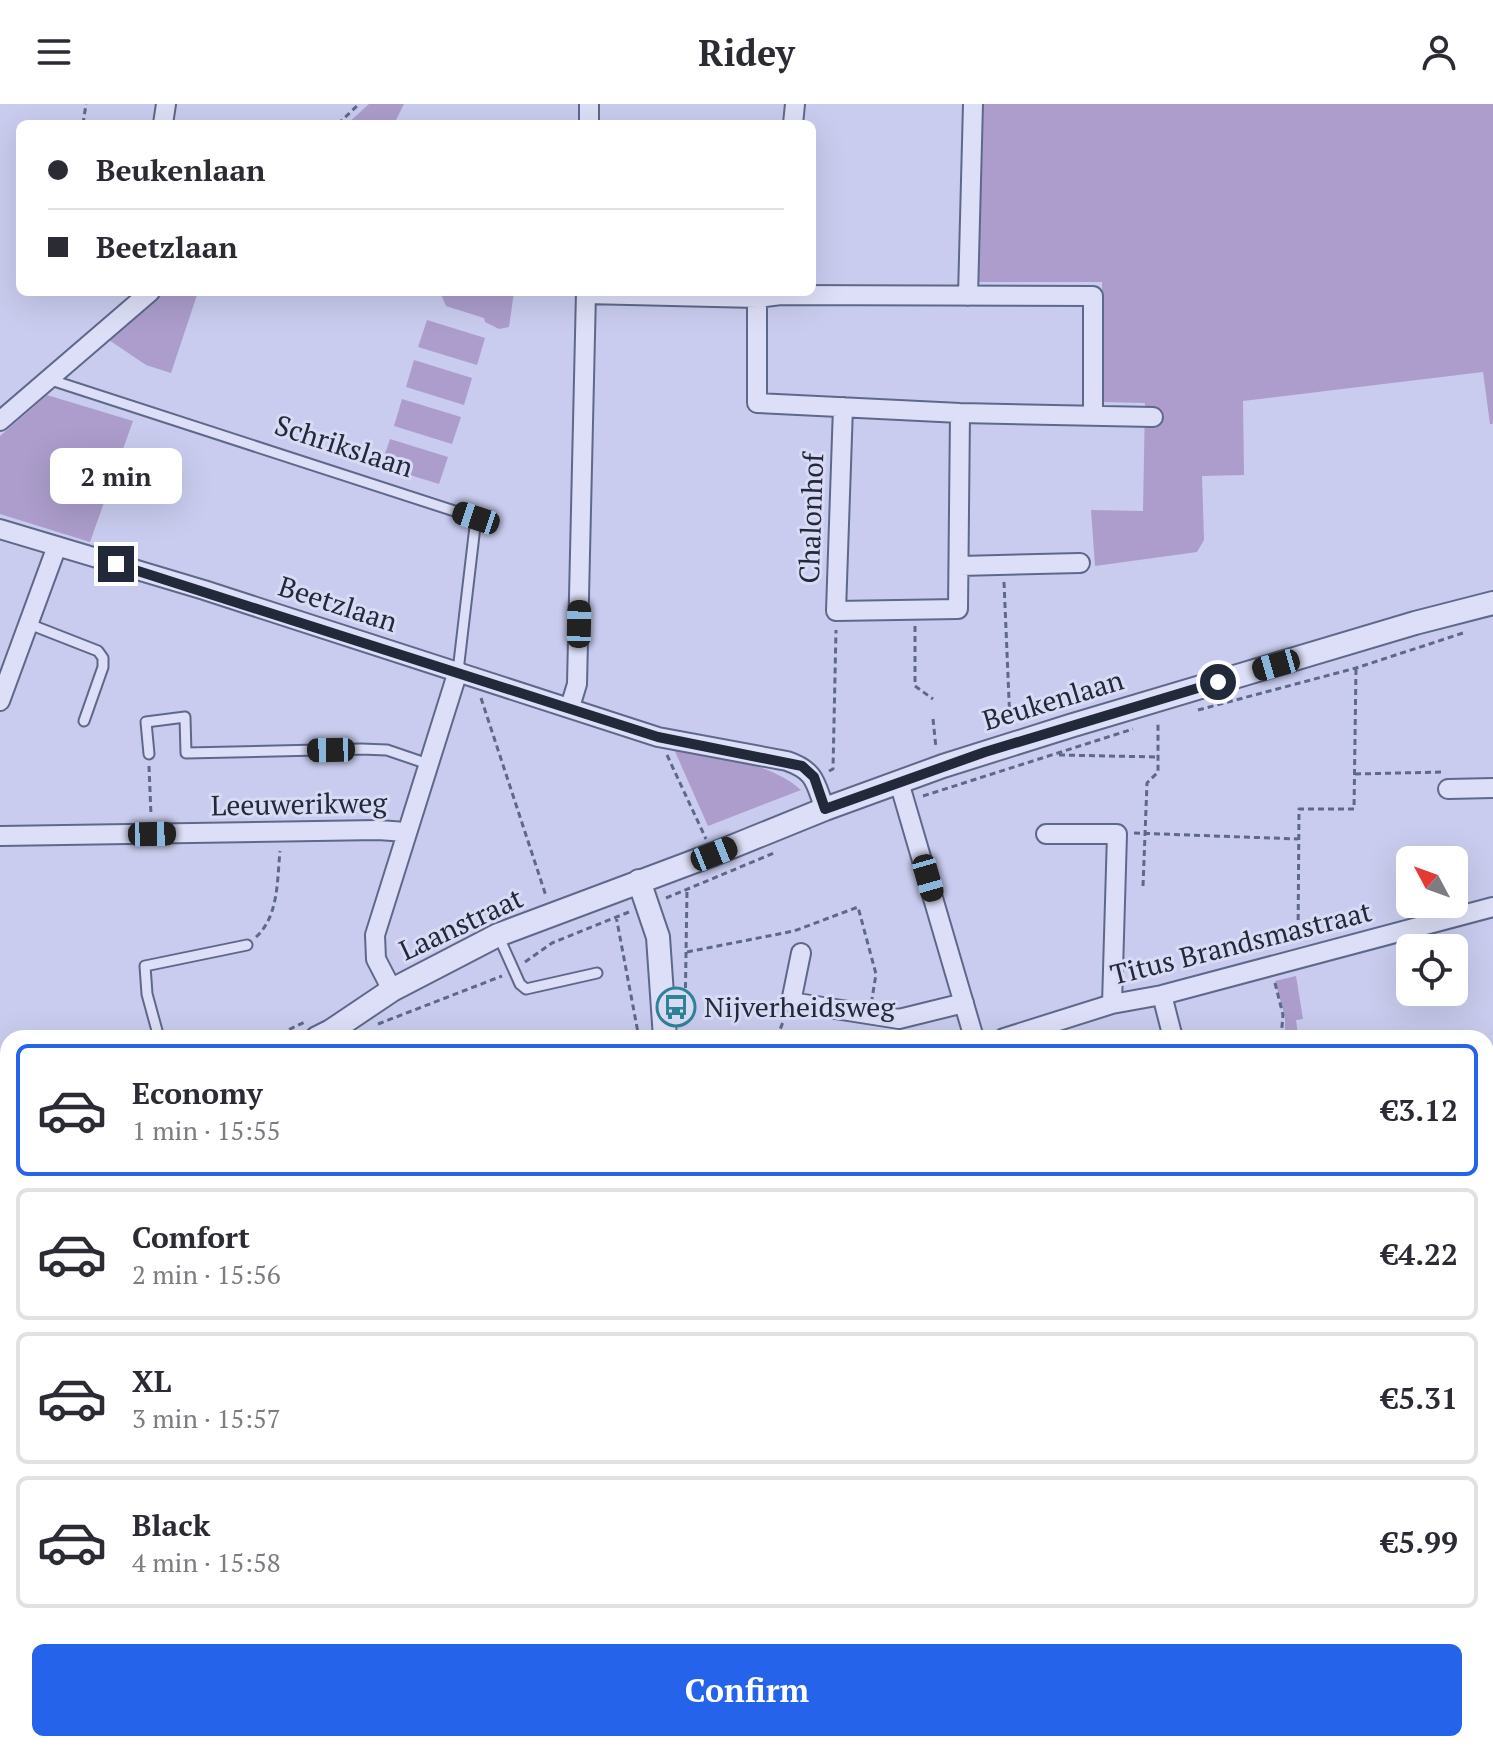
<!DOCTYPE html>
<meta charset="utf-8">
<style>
body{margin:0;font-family:"PT Serif",serif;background:#f2f2f3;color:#2b2b33;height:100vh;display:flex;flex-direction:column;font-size:30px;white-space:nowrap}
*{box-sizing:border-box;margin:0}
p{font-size:26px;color:#7c7c81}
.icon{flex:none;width:44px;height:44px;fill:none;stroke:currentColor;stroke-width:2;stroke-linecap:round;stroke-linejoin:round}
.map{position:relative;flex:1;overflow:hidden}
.side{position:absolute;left:0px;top:926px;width:1494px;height:722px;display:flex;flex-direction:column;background:#fff;border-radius:24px 24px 0 0;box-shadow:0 8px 32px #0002}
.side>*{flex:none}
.banner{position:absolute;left:16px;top:16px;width:800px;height:176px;border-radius:12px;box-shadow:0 8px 32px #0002;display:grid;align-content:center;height:176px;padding:0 32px;background:#fff}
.needle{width:52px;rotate:311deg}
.tools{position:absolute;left:1396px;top:742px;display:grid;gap:16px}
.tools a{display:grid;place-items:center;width:72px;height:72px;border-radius:12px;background:#fff;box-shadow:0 8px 32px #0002;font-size:40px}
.end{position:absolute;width:36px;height:36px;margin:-18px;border:10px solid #21293b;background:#fff;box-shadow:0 0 0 4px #fff}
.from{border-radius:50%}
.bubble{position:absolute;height:56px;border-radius:12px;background:#fff;box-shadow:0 8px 32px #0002;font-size:26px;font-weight:600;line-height:56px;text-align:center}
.car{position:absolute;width:24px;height:48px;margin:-24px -12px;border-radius:10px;box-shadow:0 0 6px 2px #0007;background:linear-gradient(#222 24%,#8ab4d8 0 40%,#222 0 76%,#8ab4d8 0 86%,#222 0)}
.banner b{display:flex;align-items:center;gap:28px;height:76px;font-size:30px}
.banner b+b{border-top:2px solid #e1e1e2}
.banner i{width:20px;height:20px;background:#2b2b33}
ul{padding:14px 0 0;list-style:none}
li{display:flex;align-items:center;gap:24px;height:132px;margin:0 16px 12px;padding:0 16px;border:4px solid #e1e1e2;border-radius:12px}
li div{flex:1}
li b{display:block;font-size:30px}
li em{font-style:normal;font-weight:600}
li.selected{border-color:#2563eb}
li>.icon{width:72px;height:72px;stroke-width:1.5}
.button{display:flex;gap:16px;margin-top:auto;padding:16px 32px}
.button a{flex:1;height:92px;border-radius:12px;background:#2563eb;color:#fff;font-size:32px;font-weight:600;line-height:92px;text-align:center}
header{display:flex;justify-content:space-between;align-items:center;height:104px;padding:0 32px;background:#fff;font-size:36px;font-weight:600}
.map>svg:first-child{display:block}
.green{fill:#ac9dcc}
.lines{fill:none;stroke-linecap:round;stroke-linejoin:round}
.service-casing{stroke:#5e698a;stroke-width:13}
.minor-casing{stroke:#5e698a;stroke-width:22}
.tertiary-casing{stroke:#5e698a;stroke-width:26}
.path{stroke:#5e698a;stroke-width:3;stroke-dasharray:6 4;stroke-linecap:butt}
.service{stroke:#dddff8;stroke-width:9}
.minor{stroke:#dddff8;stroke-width:18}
.tertiary{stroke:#dddff8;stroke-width:22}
.route{stroke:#21293b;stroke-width:10}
.labels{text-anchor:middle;stroke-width:6;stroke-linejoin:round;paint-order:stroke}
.street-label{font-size:28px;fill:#21293b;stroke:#d9dbf5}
.poi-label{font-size:28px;fill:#21293b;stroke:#d9dbf5;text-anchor:start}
</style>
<header><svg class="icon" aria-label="menu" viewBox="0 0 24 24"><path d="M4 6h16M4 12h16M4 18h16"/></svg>Ridey<svg class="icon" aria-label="person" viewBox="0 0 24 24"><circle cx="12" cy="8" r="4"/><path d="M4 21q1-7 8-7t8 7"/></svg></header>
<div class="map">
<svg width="1493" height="1647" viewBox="0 0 1493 1647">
<rect width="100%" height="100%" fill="#c9ccee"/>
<path class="green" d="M369,0H404L394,20H347Z
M981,0H1493V320H1490L1483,268L1243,297L1244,371L1202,372L1204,436L1197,448L1095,462L1091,406L1143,407L1145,299L1103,298L1102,178H975Z
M163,188H198L171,269L146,261L109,236Z
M440,188H514L509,223L499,225L485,218L484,214L446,202Z
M427,216L485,234L477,261L418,243Z
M414,256L472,274L464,301L406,283Z
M47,291L133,317L90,438L0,410V332Z
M402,295L461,313L452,340L394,322Z
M390,335L448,353L439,380L381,362Z
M673,643C714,653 768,657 801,686L708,722Z
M1296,872L1303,915L1296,916L1298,932L1306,934H1285V913L1275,877Z
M1486,1342L1493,1343V1559L1486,1558Z
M652,1640H757L758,1647H654Z"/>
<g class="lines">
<defs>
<path id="service" d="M48,275L476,414L458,567
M29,520L98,547L103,554V563L84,617
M149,650L146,618L185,613L186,649L361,645L387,646L428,660
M498,831L520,880L526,885L597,869
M159,934L147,890L145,862L247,841
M1486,1003H1493
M1315,1647L1316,1640"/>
<path id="minor" d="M163,20L166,0
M589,20V0
M793,20L795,0
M586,190L757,194L781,191L1093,192V312
M968,192L973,0
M757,194V299L960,309L1153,313
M843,303L836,507L958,505L960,309
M0,317L150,188
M0,425L204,486L658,633L787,657C816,667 815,679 825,705
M960,462L1080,459
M0,597L57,442
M570,603L577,580L586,188
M899,678L974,934
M1448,685L1493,684
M1046,730H1117L1112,900
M0,732L378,726L406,728
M801,849L791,898L899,915L964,899
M392,886L376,855L375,831L458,567
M1162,891L1173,934
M1004,934L1112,900L1162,891L1493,803
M1486,1051L1493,1049
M1486,1258L1493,1257
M249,1640L251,1647
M1059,1640L1063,1647
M1103,1640L1108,1647
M1401,1647L1402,1640"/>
<path id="tertiary" d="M639,777L658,833L665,934
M317,934L331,927L392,886L498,831L714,750L825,705L943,662L1070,622L1415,519L1493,499
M0,1033L8,1031
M791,1640L792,1647"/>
</defs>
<use href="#service" class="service-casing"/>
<use href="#minor" class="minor-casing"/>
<use href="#tertiary" class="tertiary-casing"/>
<path class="path" d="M83,20L86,0
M338,20L359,0
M1004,478L1010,619
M915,522V582L933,595
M481,594L546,792
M1198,606L1356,564L1463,529
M933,615L936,644
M667,651L706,735
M1059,651L1158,653
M149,662L151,711
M829,667L833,665L836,526
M1355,670L1443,668
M923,692L1133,625
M1134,729L1298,735
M1143,782L1147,679L1158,668V617
M666,794L774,749
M616,812L639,934
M256,833C279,812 277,776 280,747
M1298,836L1299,705H1354L1356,564
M687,848L794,827L858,803L876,870L872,895
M525,858L552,839L629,808
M1275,879L1283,911L1281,934
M685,914L687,786
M378,920L502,872
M271,934L305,918
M777,934L784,915
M1486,1382L1493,1378
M1486,1568L1493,1570
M767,1640L768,1647
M1165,1647L1167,1640"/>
<use href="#service" class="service"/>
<use href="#minor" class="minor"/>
<use href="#tertiary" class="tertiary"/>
</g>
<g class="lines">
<path class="route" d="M116,460L658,633L802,662L814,673L825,705L985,648L1218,578"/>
</g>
<defs>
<symbol id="bus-ring" viewBox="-11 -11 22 22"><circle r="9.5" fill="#d9dbf5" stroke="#2f8397" stroke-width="1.5"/><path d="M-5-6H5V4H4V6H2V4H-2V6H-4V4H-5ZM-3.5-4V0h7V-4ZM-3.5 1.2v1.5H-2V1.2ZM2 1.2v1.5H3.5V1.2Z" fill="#2f8397"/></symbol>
</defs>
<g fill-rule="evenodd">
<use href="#bus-ring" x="654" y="881" width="44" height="44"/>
</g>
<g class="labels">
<g class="street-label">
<text transform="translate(344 342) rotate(18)" y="10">Schrikslaan</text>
<text transform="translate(811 414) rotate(-88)" y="10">Chalonhof</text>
<text transform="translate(338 500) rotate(18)" y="10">Beetzlaan</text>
<text transform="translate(1053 596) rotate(-17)" y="10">Beukenlaan</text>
<text transform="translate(299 700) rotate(-1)" y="10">Leeuwerikweg</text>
<text transform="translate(461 820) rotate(-25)" y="10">Laanstraat</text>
<text transform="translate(1241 839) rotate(-14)" y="10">Titus Brandsmastraat</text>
</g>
<g class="poi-label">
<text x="704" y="913">Nijverheidsweg</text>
</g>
</g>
</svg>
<div class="tools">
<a><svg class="needle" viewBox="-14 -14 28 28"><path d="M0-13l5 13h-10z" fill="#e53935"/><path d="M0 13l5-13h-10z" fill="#7c7c81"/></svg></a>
<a><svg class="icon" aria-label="locate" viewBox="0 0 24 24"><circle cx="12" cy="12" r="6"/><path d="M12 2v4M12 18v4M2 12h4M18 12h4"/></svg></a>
</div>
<i class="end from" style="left:1218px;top:578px"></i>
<i class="end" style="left:116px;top:460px"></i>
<div class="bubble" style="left:50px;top:344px;width:132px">2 min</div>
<i class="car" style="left:476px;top:414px;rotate:288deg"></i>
<i class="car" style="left:579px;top:520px;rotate:1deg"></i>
<i class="car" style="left:1276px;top:561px;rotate:254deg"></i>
<i class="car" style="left:331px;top:646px;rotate:269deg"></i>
<i class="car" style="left:152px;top:730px;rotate:89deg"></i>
<i class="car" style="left:714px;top:750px;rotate:68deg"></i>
<i class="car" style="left:928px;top:774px;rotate:164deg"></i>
<div class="banner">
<b><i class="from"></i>Beukenlaan</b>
<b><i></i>Beetzlaan</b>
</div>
<section class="side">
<ul>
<li class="selected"><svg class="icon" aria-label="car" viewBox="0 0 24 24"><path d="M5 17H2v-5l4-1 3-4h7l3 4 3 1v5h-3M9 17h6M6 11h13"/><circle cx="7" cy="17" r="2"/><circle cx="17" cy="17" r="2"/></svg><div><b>Economy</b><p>1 min · 15:55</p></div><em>€3.12</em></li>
<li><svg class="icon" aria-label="car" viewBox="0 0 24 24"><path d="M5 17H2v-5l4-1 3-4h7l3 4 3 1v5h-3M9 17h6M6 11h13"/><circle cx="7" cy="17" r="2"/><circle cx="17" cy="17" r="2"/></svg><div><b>Comfort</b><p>2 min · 15:56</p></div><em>€4.22</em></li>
<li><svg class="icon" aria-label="car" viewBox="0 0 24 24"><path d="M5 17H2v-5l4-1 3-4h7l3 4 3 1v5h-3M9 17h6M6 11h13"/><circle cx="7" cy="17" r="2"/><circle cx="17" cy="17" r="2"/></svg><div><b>XL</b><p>3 min · 15:57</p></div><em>€5.31</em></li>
<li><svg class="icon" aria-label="car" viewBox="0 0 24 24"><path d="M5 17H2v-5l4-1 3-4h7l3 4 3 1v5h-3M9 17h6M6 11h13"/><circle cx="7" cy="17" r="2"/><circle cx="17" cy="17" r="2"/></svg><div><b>Black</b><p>4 min · 15:58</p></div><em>€5.99</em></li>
</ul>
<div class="button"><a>Confirm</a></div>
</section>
</div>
